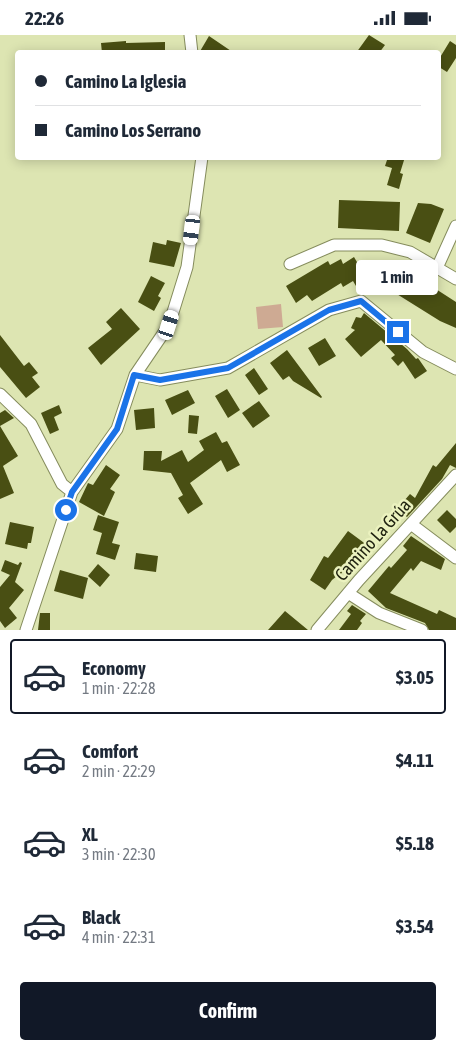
<!DOCTYPE html>
<meta charset="utf-8">
<style>
body{margin:0;font-family:"Asap Condensed",sans-serif;background:#f6f6f7;color:#1f2937;height:100vh;display:flex;flex-direction:column;font-size:19px;white-space:nowrap}
*{box-sizing:border-box;margin:0}
p{font-size:16px;color:#747a83}
.icon{flex:none;width:28px;height:28px;fill:none;stroke:currentColor;stroke-width:2;stroke-linecap:round;stroke-linejoin:round}
.map{position:relative;height:595px;overflow:hidden}
.panel{display:flex;flex-direction:column;background:#fff;flex:1}
.panel>*{flex:none}
.top-card{position:absolute;left:15px;top:15px;width:426px;height:110px;border-radius:5px;box-shadow:0 2px 12px #0003;display:grid;align-content:center;height:110px;padding:0 20px;background:#fff}
.end{position:absolute;width:22px;height:22px;margin:-11px;border:6px solid #1a73e8;background:#fff;box-shadow:0 0 0 2px #fff}
.from{border-radius:50%}
.bubble{position:absolute;height:35px;border-radius:5px;background:#fff;box-shadow:0 2px 12px #0003;font-size:16px;font-weight:700;line-height:35px;text-align:center}
.car{position:absolute;width:15px;height:30px;margin:-15px -8px;border-radius:6px;box-shadow:0 0 4px 1px #0007;background:linear-gradient(#fff 24%,#345 0 40%,#fff 0 76%,#345 0 86%,#fff 0)}
.top-card b{display:flex;align-items:center;gap:18px;height:48px;font-size:19px}
.top-card b+b{border-top:1px solid #e0e1e3}
.top-card i{width:12px;height:12px;background:#1f2937}
ul{padding:9px 0 0;list-style:none}
li{display:flex;align-items:center;gap:15px;height:75px;margin:0 10px 8px;padding:0 10px;border:2px solid transparent;border-radius:5px}
li div{flex:1}
li b{display:block;font-size:19px}
li em{font-style:normal;font-weight:700}
li.selected{border-color:#111827}
li>.icon{width:45px;height:45px;stroke-width:1.5}
.button{display:flex;gap:10px;margin-top:auto;padding:10px 20px}
.button a{flex:1;height:58px;border-radius:5px;background:#111827;color:#fff;font-size:20px;font-weight:700;line-height:58px;text-align:center}
.status{display:flex;justify-content:space-between;align-items:center;height:35px;padding:0 25px;background:#fff;direction:ltr}
.status svg{height:14px;fill:currentColor}
.map>svg:first-child{display:block}
.green{fill:#ceaa93}
.building{fill:#494f13}
.lines{fill:none;stroke-linecap:round;stroke-linejoin:round}
.minor-casing{stroke:#858c5d;stroke-width:13}
.minor{stroke:#fff;stroke-width:11}
.route{stroke:#1a73e8;stroke-width:6}
.labels{text-anchor:middle;stroke-width:5;stroke-linejoin:round;paint-order:stroke}
.street-label{font-size:18px;fill:#212411;stroke:#ebf2bf}
</style>
<div class="status"><b>22:26</b><svg viewBox="0 0 49 12"><path d="M0 12V9h3v3zM5 12V6h3v6zM10 12V3h3v9zM15 12V0h3v12zM26 1h20v11H26zM47 4h2v5h-2z"/></svg></div>
<div class="map">
<svg width="456" height="595" viewBox="0 0 456 595">
<rect width="100%" height="100%" fill="#dde5b2"/>
<path class="green" d="M281,269L283,292L258,294L256,272Z"/>
<path class="building" d="M369,0L385,10L379,18H356Z
M209,1L234,18H199Z
M126,6V8L165,7V18H102L101,8Z
M450,6L456,10V23L447,37L439,32V24Z
M388,122H405L400,138L403,139L399,154L387,150L392,133L385,131Z
M339,165L400,167L399,196L338,193Z
M418,168L431,169L444,174L430,208L406,198Z
M167,205L181,208L174,232L149,227L153,207L166,210Z
M354,222L367,244L356,251L353,246L343,252L341,248L312,266L307,260L296,268L286,251L328,226L330,230L341,224L343,229Z
M385,225L396,231L397,229L456,267V293L440,286L384,251L382,255L370,247Z
M151,241L165,248L158,261L161,263L154,276L138,267Z
M121,273L140,294L101,330L88,313L112,294L106,287Z
M364,278L407,314L416,324L418,323L427,336L415,344L403,326L398,331L391,323L395,320L381,305L361,322L345,304L355,295L351,293L356,282L361,283Z
M0,300L24,331L29,327L38,338L32,342L40,352L26,363L0,332Z
M325,303L336,321L319,331L308,313Z
M287,315L322,362L321,363L293,346L289,341L283,345L270,328Z
M254,333L268,354L259,360L245,340Z
M227,354L240,375L228,383L215,361Z
M188,355L195,368L172,380L165,365Z
M259,366L270,381L253,393L242,378Z
M59,370L62,378L54,382L59,395L50,399L41,378Z
M154,373L155,393L136,395L134,375Z
M5,375L14,383L0,391V378Z
M189,380L199,381L197,399L188,398Z
M0,391L18,421L3,431L14,458L0,464Z
M216,397L222,408L227,406L240,430L227,437L221,425L190,448L203,469L188,479L178,463L183,460L171,438L143,435L144,416H162L161,426L182,415L188,427L204,415L199,406Z
M456,408V433L450,430L442,444L407,482L397,474L410,459L415,463L433,430L436,432Z
M106,430L120,440L110,454L115,457L104,481L79,467L88,448L93,450Z
M447,475L456,484V492L450,498L437,485Z
M98,480L119,487L112,508L120,510L115,525L96,519L102,498L93,495Z
M10,487L34,492L31,508H28L27,514L5,509Z
M348,496L367,510L363,514L366,517L356,530L350,525L339,542L337,541L332,545L325,555L310,545L324,521L328,523Z
M411,501L445,524L441,535L421,526L413,536L411,533L390,558L437,579L439,575L456,583V595H429L425,588L386,573L368,556L389,531L391,533L407,515L403,511Z
M136,518L158,521L156,537L134,534Z
M5,525L18,530L20,527L22,528L15,547L24,555L9,573L17,583L5,593L0,586V552L10,540L1,536Z
M98,529L110,540L100,552L88,541Z
M60,535L88,543L83,564L54,556Z
M352,570L366,579L360,586L362,588L357,595H339L351,579L347,576Z
M285,576L308,595H268Z
M40,578H50V595H38Z"/>
<g class="lines">
<defs>
<path id="minor" d="M190,0L192,18
M290,229L334,210H382L410,217L456,244
M437,233L456,191
M135,340L160,345L228,333L329,275L361,266L423,317L456,334
M0,359L31,389L62,449L72,457
M411,489L456,523
M348,558L379,578L422,595
M26,595L72,457L117,394L135,340L169,290L187,232L202,122
M317,595L359,545L456,440"/>
</defs>
<use href="#minor" class="minor-casing"/>
<use href="#minor" class="minor"/>
</g>
<g class="lines">
<path class="route" d="M66,475L72,457L117,394L134,340L160,345L228,333L329,275L361,266L398,297"/>
</g>
<g class="labels">
<g class="street-label">
<text transform="translate(373 505) rotate(-48)" y="6">Camino La Grúa</text>
</g>
</g>
</svg>
<i class="end from" style="left:66px;top:475px"></i>
<i class="end" style="left:398px;top:297px"></i>
<div class="bubble" style="left:356px;top:225px;width:82px">1 min</div>
<i class="car" style="left:192px;top:195px;rotate:187deg"></i>
<i class="car" style="left:169px;top:290px;rotate:18deg"></i>
<div class="top-card">
<b><i class="from"></i>Camino La Iglesia</b>
<b><i></i>Camino Los Serrano</b>
</div>
</div>
<section class="panel">
<ul>
<li class="selected"><svg class="icon" aria-label="car" viewBox="0 0 24 24"><path d="M5 17H2v-5l4-1 3-4h7l3 4 3 1v5h-3M9 17h6M6 11h13"/><circle cx="7" cy="17" r="2"/><circle cx="17" cy="17" r="2"/></svg><div><b>Economy</b><p>1 min · 22:28</p></div><em>$3.05</em></li>
<li><svg class="icon" aria-label="car" viewBox="0 0 24 24"><path d="M5 17H2v-5l4-1 3-4h7l3 4 3 1v5h-3M9 17h6M6 11h13"/><circle cx="7" cy="17" r="2"/><circle cx="17" cy="17" r="2"/></svg><div><b>Comfort</b><p>2 min · 22:29</p></div><em>$4.11</em></li>
<li><svg class="icon" aria-label="car" viewBox="0 0 24 24"><path d="M5 17H2v-5l4-1 3-4h7l3 4 3 1v5h-3M9 17h6M6 11h13"/><circle cx="7" cy="17" r="2"/><circle cx="17" cy="17" r="2"/></svg><div><b>XL</b><p>3 min · 22:30</p></div><em>$5.18</em></li>
<li><svg class="icon" aria-label="car" viewBox="0 0 24 24"><path d="M5 17H2v-5l4-1 3-4h7l3 4 3 1v5h-3M9 17h6M6 11h13"/><circle cx="7" cy="17" r="2"/><circle cx="17" cy="17" r="2"/></svg><div><b>Black</b><p>4 min · 22:31</p></div><em>$3.54</em></li>
</ul>
<div class="button"><a>Confirm</a></div>
</section>
